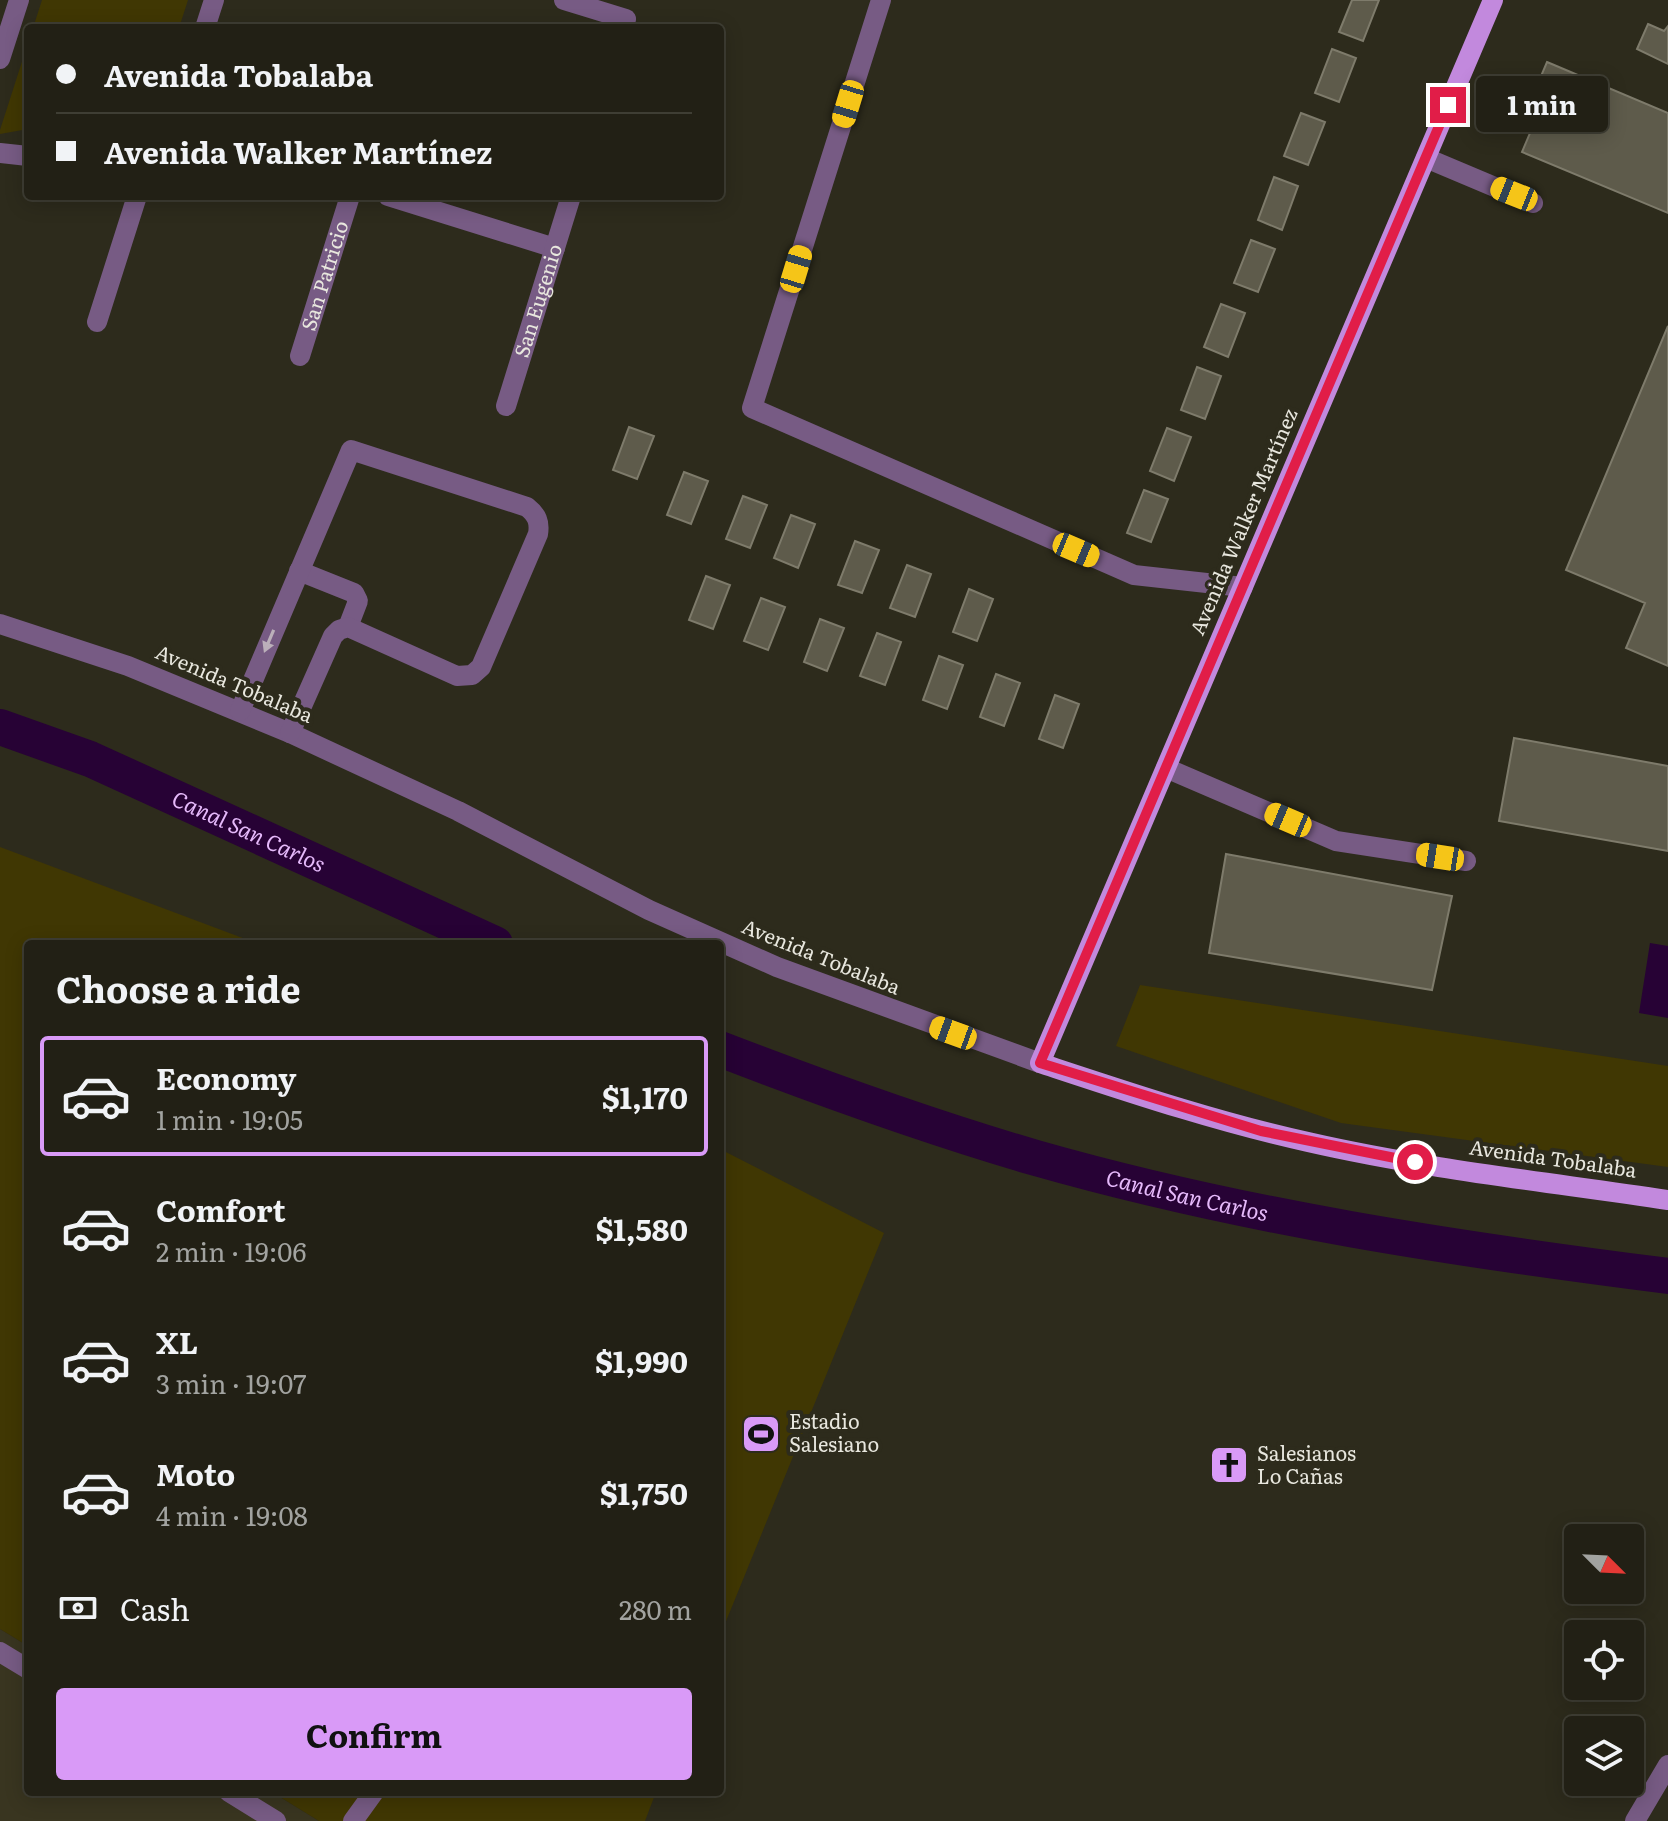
<!DOCTYPE html>
<meta charset="utf-8">
<style>
body{margin:0;font-family:Literata,serif;background:#2e2d22;color:#f1f3f6;height:100vh;display:flex;flex-direction:column;font-size:30px;white-space:nowrap}
*{box-sizing:border-box;margin:0}
p{font-size:26px;color:#a2a3a0}
.icon{flex:none;width:44px;height:44px;fill:none;stroke:currentColor;stroke-width:2;stroke-linecap:round;stroke-linejoin:round}
.map{position:relative;flex:1;overflow:hidden}
.sheet{position:absolute;left:24px;top:940px;width:700px;height:856px;display:flex;flex-direction:column;background:#222015;border-radius:8px;box-shadow:0 4px 20px #0003,0 0 0 2px #3f3e34}
.sheet>*{flex:none}
.guide{position:absolute;left:24px;top:24px;width:700px;height:176px;border-radius:8px;box-shadow:0 4px 20px #0003,0 0 0 2px #3f3e34;display:grid;align-content:center;height:176px;padding:0 32px;background:#222015}
.needle{width:52px;rotate:114deg}
.fabs{position:absolute;left:1564px;top:1524px;display:grid;gap:16px}
.fabs a{display:grid;place-items:center;width:80px;height:80px;border-radius:8px;background:#222015;box-shadow:0 4px 20px #0003,0 0 0 2px #3f3e34;font-size:40px}
.end{position:absolute;width:36px;height:36px;margin:-18px;border:10px solid #e11d48;background:#fff;box-shadow:0 0 0 4px #fff}
.from{border-radius:50%}
.bubble{position:absolute;height:56px;border-radius:8px;background:#222015;box-shadow:0 4px 20px #0003,0 0 0 2px #3f3e34;font-size:26px;font-weight:700;line-height:56px;text-align:center}
.car{position:absolute;width:24px;height:48px;margin:-24px -12px;border-radius:10px;box-shadow:0 0 6px 2px #0007;background:linear-gradient(#f5c518 24%,#345 0 40%,#f5c518 0 76%,#345 0 86%,#f5c518 0)}
.guide b{display:flex;align-items:center;gap:28px;height:76px;font-size:30px}
.guide b+b{border-top:2px solid #3f3e34}
.guide i{width:20px;height:20px;background:#f1f3f6}
ul{padding:0;list-style:none}
li{display:flex;align-items:center;gap:24px;height:120px;margin:0 16px 12px;padding:0 16px;border:4px solid transparent;border-radius:8px}
li div{flex:1}
li b{display:block;font-size:30px}
li em{font-style:normal;font-weight:700}
li.active{border-color:#d99af7}
li>.icon{width:72px;height:72px;stroke-width:1.5}
h2{padding:0 32px;font-size:36px;line-height:96px}
.pay{display:flex;align-items:center;gap:20px;height:88px;padding:0 32px;font-size:30px}
.pay p{margin-inline-start:auto}
.primary-button{display:flex;gap:16px;margin-top:auto;padding:16px 32px}
.primary-button a{flex:1;height:92px;border-radius:8px;background:#d99af7;color:#111;font-size:32px;font-weight:700;line-height:92px;text-align:center}
.map>svg:first-child{display:block}
.built{fill:#393520}
.green{fill:#403703}
.water{fill:#270235}
.lines{fill:none;stroke-linecap:round;stroke-linejoin:round}
.canal{stroke:#270235;stroke-width:36}
.building{fill:#5e5b4b;stroke:#7e7b6b;stroke-width:2}
.minor{stroke:#775b84;stroke-width:20}
.major{stroke:#c289dd;stroke-width:20}
.oneway{fill:#bbafba}
.route{stroke:#e11d48;stroke-width:10}
.labels{text-anchor:middle;stroke-width:8;stroke-linejoin:round;paint-order:stroke}
.street-label{font-size:20px;fill:#e8e7de;stroke:#2d2b1c}
.poi-label{font-size:20px;fill:#e8e7de;stroke:#2d2b1c;text-anchor:start}
.water-label{font-size:22px;font-style:italic;fill:#e5b9fa;stroke:#2d2b1c}
</style>
<div class="map">
<svg width="1668" height="1821" viewBox="0 0 1668 1821">
<rect width="100%" height="100%" fill="#2d2b1c"/>
<path class="built" d="M0,1629L28,1646V1792H272L319,1821H0Z"/>
<path class="green" d="M42,0H188L179,28H33Z
M28,43V129L0,134V130Z
M0,847L259,944H28V1646L0,1629Z
M1140,985L1668,1066V1167L1341,1123L1116,1046Z
M720,1149L884,1233L720,1636Z
M272,1792H656L645,1821H319Z"/>
<path class="water" d="M1650,943L1668,946V1018L1639,1013Z"/>
<g class="lines">
<g class="canal">
<path id="s1" d="M0,727L90,759L495,944"/>
<path id="s2" d="M720,1049C824,1089 929,1127 1036,1158C1243,1217 1455,1249 1668,1276"/>
</g>
</g>
<path class="building" d="M1352,0H1379L1363,41L1339,32Z
M1648,24L1664,31L1668,26V64L1637,49Z
M1332,49L1356,58L1339,102L1315,93Z
M1547,62L1668,113V213L1522,152L1541,107L1530,102Z
M1301,113L1325,122L1308,165L1284,156Z
M1274,177L1298,186L1282,230L1258,220Z
M1251,240L1275,249L1258,292L1234,283Z
M1221,304L1245,313L1228,357L1204,347Z
M1668,326V666L1626,648L1645,603L1566,570Z
M1197,367L1221,376L1205,419L1181,410Z
M629,427L654,436L637,479L613,470Z
M1167,428L1191,437L1174,481L1150,471Z
M684,472L708,481L691,524L667,515Z
M1144,490L1168,499L1151,542L1127,533Z
M743,496L767,505L750,548L726,539Z
M791,515L815,524L798,568L774,558Z
M855,541L879,550L862,593L838,585Z
M907,565L931,574L915,617L890,608Z
M706,576L730,585L713,629L689,620Z
M969,589L993,599L977,641L953,632Z
M761,598L785,607L768,650L744,641Z
M820,619L844,628L827,671L804,662Z
M877,633L901,642L885,685L860,676Z
M939,656L963,665L947,709L923,700Z
M996,674L1020,683L1004,726L980,717Z
M1055,695L1079,704L1063,748L1039,739Z
M1514,738L1668,766V851L1499,821Z
M1226,854L1452,896L1432,990L1209,953Z"/>
<g class="lines">
<g class="minor">
<path d="M564,0L626,19"/>
<path d="M881,0L752,408L1134,575L1243,587"/>
<path d="M205,28L214,0"/>
<path d="M0,59L19,0"/>
<path d="M0,153L28,156"/>
<path d="M1426,158L1533,203"/>
<path d="M388,196L555,248"/>
<path d="M97,322L137,196"/>
<path id="s3" d="M300,356L350,196"/>
<path id="s4" d="M506,406L571,196"/>
<path d="M299,571L354,593L358,601L348,627"/>
<path d="M0,624L128,666L290,733L458,811L649,910L777,967L1040,1063"/>
<path d="M240,711L351,450L527,507C537,515 540,522 538,534L481,667L472,675L457,676L348,627L339,630L333,636L290,733"/>
<path d="M1166,768L1336,841L1466,861"/>
<path d="M0,1652L28,1669"/>
<path d="M229,1792L276,1821"/>
<path d="M353,1821L374,1792"/>
<path d="M1635,1821L1668,1765"/>
</g>
<path class="major" d="M1493,0L1040,1063C1128,1092 1217,1122 1308,1142C1426,1169 1548,1182 1668,1200"/>
</g>
<defs><path id="oneway-solid" d="M-6-.8H1V-3.2L6.5 0L1 3.2V.8H-6Z" transform="scale(2)"/></defs>
<use class="oneway" href="#oneway-solid" transform="translate(269 641) rotate(113)"/>
<g class="lines">
<path class="route" d="M1415,1162L1261,1131L1040,1063L1448,105"/>
</g>
<defs>
<symbol id="stadium-square" viewBox="-11 -11 22 22"><rect x="-9" y="-9" width="18" height="18" rx="4" fill="#d99af7" stroke="#2d2b1c"/><path d="M0-5a6.5 5 0 1 0 0 10a6.5 5 0 1 0 0-10ZM-3.5-1.8h7v3.6h-7Z" fill="#111"/></symbol>
<symbol id="church-square" viewBox="-11 -11 22 22"><rect x="-9" y="-9" width="18" height="18" rx="4" fill="#d99af7" stroke="#2d2b1c"/><path d="M-1.2-6h2.4v3.5h3.3v2.4h-3.3V6h-2.4V-.1h-3.3v-2.4h3.3Z" fill="#111"/></symbol>
</defs>
<g fill-rule="evenodd">
<use href="#stadium-square" x="739" y="1412" width="44" height="44"/>
<use href="#church-square" x="1207" y="1443" width="44" height="44"/>
</g>
<g class="labels">
<g class="street-label">
<text dy="7" stroke="none"><textPath href="#s3" startOffset="84">San Patricio</textPath></text>
<text dy="7" stroke="none"><textPath href="#s4" startOffset="110">San Eugenio</textPath></text>
<text transform="translate(1244 522) rotate(-67)" y="7">Avenida Walker Martínez</text>
<text transform="translate(234 684) rotate(23)" y="7">Avenida Tobalaba</text>
<text transform="translate(821 957) rotate(22)" y="7">Avenida Tobalaba</text>
<text transform="translate(1553 1159) rotate(8)" y="7">Avenida Tobalaba</text>
</g>
<g class="poi-label">
<text x="789" y="1429">Estadio<tspan x="789" dy="23">Salesiano</tspan></text>
<text x="1257" y="1461">Salesianos<tspan x="1257" dy="23">Lo Cañas</tspan></text>
</g>
<g class="water-label">
<text dy="8" stroke="none"><textPath href="#s1" startOffset="270">Canal San Carlos</textPath></text>
<text dy="8" stroke="none"><textPath href="#s2" startOffset="490">Canal San Carlos</textPath></text>
</g>
</g>
</svg>
<div class="fabs">
<a><svg class="needle" viewBox="-14 -14 28 28"><path d="M0-13l5 13h-10z" fill="#e53935"/><path d="M0 13l5-13h-10z" fill="#a2a3a0"/></svg></a>
<a><svg class="icon" aria-label="locate" viewBox="0 0 24 24"><circle cx="12" cy="12" r="6"/><path d="M12 2v4M12 18v4M2 12h4M18 12h4"/></svg></a>
<a><svg class="icon" aria-label="layers" viewBox="0 0 24 24"><path d="M12 4l9 5-9 5-9-5zM3 14l9 5 9-5"/></svg></a>
</div>
<i class="end from" style="left:1415px;top:1162px"></i>
<i class="end" style="left:1448px;top:105px"></i>
<div class="bubble" style="left:1476px;top:76px;width:132px">1 min</div>
<i class="car" style="left:848px;top:104px;rotate:197deg"></i>
<i class="car" style="left:1514px;top:194px;rotate:292deg"></i>
<i class="car" style="left:796px;top:269px;rotate:17deg"></i>
<i class="car" style="left:1076px;top:550px;rotate:113deg"></i>
<i class="car" style="left:1288px;top:820px;rotate:293deg"></i>
<i class="car" style="left:1440px;top:857px;rotate:279deg"></i>
<i class="car" style="left:953px;top:1033px;rotate:290deg"></i>
<div class="guide">
<b><i class="from"></i>Avenida Tobalaba</b>
<b><i></i>Avenida Walker Martínez</b>
</div>
<section class="sheet">
<h2>Choose a ride</h2>
<ul>
<li class="active"><svg class="icon" aria-label="car" viewBox="0 0 24 24"><path d="M5 17H2v-5l4-1 3-4h7l3 4 3 1v5h-3M9 17h6M6 11h13"/><circle cx="7" cy="17" r="2"/><circle cx="17" cy="17" r="2"/></svg><div><b>Economy</b><p>1 min · 19:05</p></div><em>$1,170</em></li>
<li><svg class="icon" aria-label="car" viewBox="0 0 24 24"><path d="M5 17H2v-5l4-1 3-4h7l3 4 3 1v5h-3M9 17h6M6 11h13"/><circle cx="7" cy="17" r="2"/><circle cx="17" cy="17" r="2"/></svg><div><b>Comfort</b><p>2 min · 19:06</p></div><em>$1,580</em></li>
<li><svg class="icon" aria-label="car" viewBox="0 0 24 24"><path d="M5 17H2v-5l4-1 3-4h7l3 4 3 1v5h-3M9 17h6M6 11h13"/><circle cx="7" cy="17" r="2"/><circle cx="17" cy="17" r="2"/></svg><div><b>XL</b><p>3 min · 19:07</p></div><em>$1,990</em></li>
<li><svg class="icon" aria-label="car" viewBox="0 0 24 24"><path d="M5 17H2v-5l4-1 3-4h7l3 4 3 1v5h-3M9 17h6M6 11h13"/><circle cx="7" cy="17" r="2"/><circle cx="17" cy="17" r="2"/></svg><div><b>Moto</b><p>4 min · 19:08</p></div><em>$1,750</em></li>
</ul>
<div class="pay"><svg class="icon" aria-label="cash" viewBox="0 0 24 24"><path d="M3 7h18v10H3z"/><circle cx="12" cy="12" r="2"/></svg>Cash<p>280 m</p></div>
<div class="primary-button"><a>Confirm</a></div>
</section>
</div>
